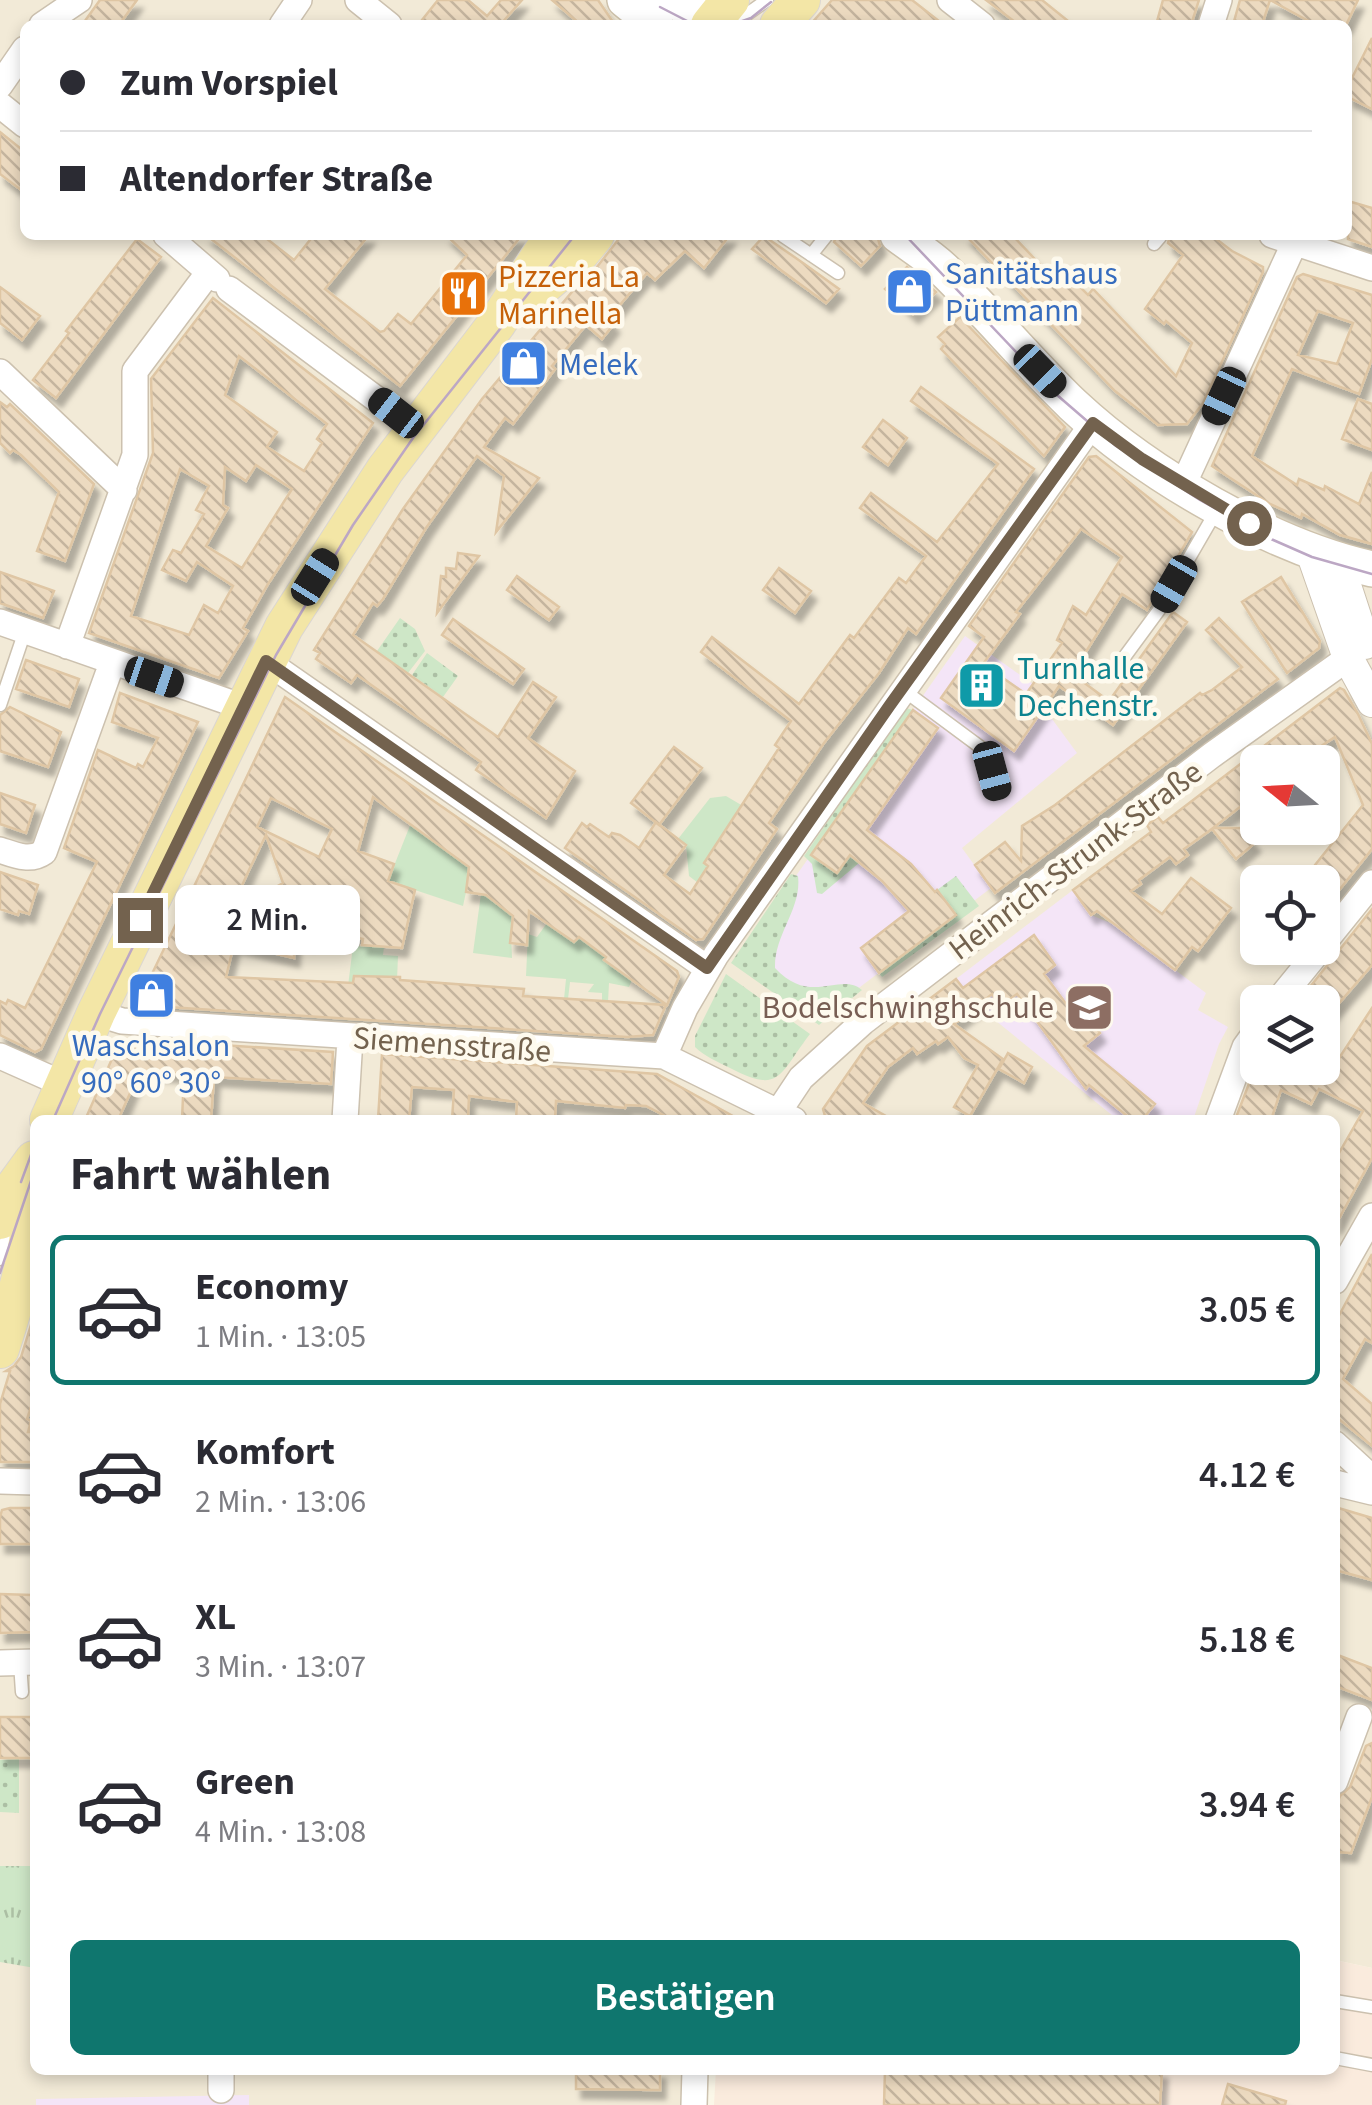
<!DOCTYPE html>
<html lang="de">
<meta charset="utf-8">
<style>
body{margin:0;font-family:"Source Sans 3",sans-serif;background:#f2f2f3;color:#2b2b33;height:100vh;display:flex;flex-direction:column;font-size:38px;white-space:nowrap}
*{box-sizing:border-box;margin:0}
p{font-size:32px;color:#7c7c81}
.icon{flex:none;width:55px;height:55px;fill:none;stroke:currentColor;stroke-width:2;stroke-linecap:round;stroke-linejoin:round}
.map{position:relative;flex:1;overflow:hidden}
.drawer{position:absolute;left:30px;top:1115px;width:1310px;height:960px;display:flex;flex-direction:column;background:#fff;border-radius:15px;box-shadow:0 5px 15px #0003}
.drawer>*{flex:none}
.hud{position:absolute;left:20px;top:20px;width:1332px;height:220px;border-radius:15px;box-shadow:0 5px 15px #0003;display:grid;align-content:center;height:220px;padding:0 40px;background:#fff}
.needle{width:65px;rotate:288deg}
.controls{position:absolute;left:1240px;top:745px;display:grid;gap:20px}
.controls a{display:grid;place-items:center;width:100px;height:100px;border-radius:15px;background:#fff;box-shadow:0 5px 15px #0003;font-size:50px}
.end{position:absolute;width:45px;height:45px;margin:-22px;border:12px solid #73624e;background:#fff;box-shadow:0 0 0 5px #fff}
.from{border-radius:50%}
.bubble{position:absolute;height:70px;border-radius:15px;background:#fff;box-shadow:0 5px 15px #0003;font-size:32px;font-weight:600;line-height:70px;text-align:center}
.car{position:absolute;width:30px;height:60px;margin:-30px -15px;border-radius:12px;box-shadow:0 0 8px 2px #0007;background:linear-gradient(#222 24%,#8ab4d8 0 40%,#222 0 76%,#8ab4d8 0 86%,#222 0)}
.hud b{display:flex;align-items:center;gap:35px;height:95px;font-size:38px}
.hud b+b{border-top:2px solid #e1e1e2}
.hud i{width:25px;height:25px;background:#2b2b33}
ul{padding:0;list-style:none}
li{display:flex;align-items:center;gap:30px;height:150px;margin:0 20px 15px;padding:0 20px;border:5px solid transparent;border-radius:15px}
li div{flex:1}
li b{display:block;font-size:38px}
li em{font-style:normal;font-weight:600}
li.on{border-color:#0f766e}
li>.icon{width:90px;height:90px;stroke-width:1.5}
h2{padding:0 40px;font-size:45px;line-height:120px}
.action{display:flex;gap:20px;margin-top:auto;padding:20px 40px}
.action a{flex:1;height:115px;border-radius:15px;background:#0f766e;color:#fff;font-size:40px;font-weight:600;line-height:115px;text-align:center}
.map>svg:first-child{display:block}
.residential{fill:#f2ead7;fill-rule:evenodd}
.commercial{fill:#faebdd}
.education{fill:#f4e5f7}
.grass{fill:url(#grass-dots)}
.park{fill:url(#park-tufts)}
.garden{fill:#cee7c7}
.building{fill:url(#building-back-hatch);stroke:#dfc6a4;stroke-width:2.5;fill-rule:evenodd;filter:url(#shadow)}
.lines{fill:none;stroke-linecap:round;stroke-linejoin:round}
.service-casing{stroke:#ccc1af;stroke-width:15}
.minor-casing{stroke:#ccc1af;stroke-width:28}
.tertiary-casing{stroke:#ccc1af;stroke-width:32}
.secondary-casing{stroke:#cec2ac;stroke-width:38}
.primary-casing{stroke:#dbd6d1;stroke-width:40}
.service{stroke:#fff;stroke-width:12}
.minor{stroke:#fff;stroke-width:25}
.tertiary{stroke:#fff;stroke-width:30}
.secondary{stroke:#fff;stroke-width:35}
.primary{stroke:#f3e6a6;stroke-width:38}
.tram{stroke:#bca7c4;stroke-width:2.5}
.route{stroke:#73624e;stroke-width:12}
.labels{text-anchor:middle;stroke-width:9;stroke-linejoin:round;paint-order:stroke}
.shop-label{font-size:32px;fill:#366cbe;stroke:#fefaee;text-anchor:start}
.food-label{font-size:32px;fill:#c56008;stroke:#fefaee;text-anchor:start}
.culture-label{font-size:32px;fill:#0d838f;stroke:#fefaee;text-anchor:start}
.street-label{font-size:32px;fill:#73624e;stroke:#fefaee}
.education-label{font-size:32px;fill:#785e54;stroke:#fefaee;text-anchor:end}
</style>
<div class="map">
<svg width="1372" height="2105" viewBox="0 0 1372 2105">
<defs>
<pattern id="grass-dots" width="8" height="8" patternUnits="userSpaceOnUse" patternTransform="scale(2.5)"><rect width="8" height="8" fill="#cee7c7"/><path d="M2 2h.1M6 6h.1" fill="none" stroke="#acbfa4" stroke-width="1.8" stroke-linecap="round"/></pattern>
<pattern id="park-tufts" width="24" height="20" patternUnits="userSpaceOnUse" patternTransform="scale(2.5)"><rect width="24" height="20" fill="#cee7c7"/><path d="M3 7l-1-3M5 7V3M7 7l1-3M15 17l-1-3M17 17v-4M19 17l1-3" fill="none" stroke="#acbfa4"/></pattern>
<pattern id="building-back-hatch" width="6" height="6" patternUnits="userSpaceOnUse" patternTransform="scale(2.5)"><rect width="6" height="6" fill="#ecdac0"/><path d="M-1 5l2 2M0 0l6 6M5-1l2 2" fill="none" stroke="#c4b49e"/></pattern>
<filter id="shadow"><feDropShadow dx="5.5" dy="9" stdDeviation="2.5" flood-color="#0004"/></filter>
</defs>
<rect width="100%" height="100%" fill="#fbf7e8"/>
<path class="residential" d="M0,0H1372V1968L1335,1960V1120H35V2070H693L692,2105H0ZM25,25H1348V235H25ZM1258,762H1322V828H1258ZM1258,882H1322V948H1258ZM1258,1002H1322V1068H1258Z"/>
<path class="commercial" d="M1335,1960L1372,1968V2105H714L716,2070H1335Z"/>
<path class="education" d="M965,636L1033,684L1044,708L1077,753L962,848L991,888L819,1018L736,961Z
M1073,890L1091,915L1115,925L1206,993L1198,1010L1228,1027L1219,1044L1193,1120H1118L974,1003L956,979Z
M249,2095V2105H36V2099Z"/>
<path class="grass" d="M400,618L415,629L425,651L408,673L377,651Z
M427,653L458,676L443,697L412,675Z
M906,708L913,710L811,855L849,856L859,863L822,894L817,893L812,864L804,856Z
M791,874L798,876C802,909 774,934 775,968C811,1007 840,971 862,990L819,1025L731,963Z
M956,876L979,906L882,977L879,973L955,915L937,890Z
M726,974L810,1034C779,1074 781,1095 730,1068C718,1062 704,1056 695,1047V1036Z
M19,1759V1813L0,1812V1760Z"/>
<path class="park" d="M0,1866H35V1968L0,1962Z"/>
<path class="garden" d="M726,796L743,806L705,863L708,866L702,886L689,876L686,845L678,839L710,798Z
M411,823L448,847L446,851L471,869L463,906L388,881Z
M483,879L521,908L511,935L512,958L473,953Z
M547,923L574,942L579,937L606,957L604,961L632,980L629,987L609,983L608,1002L602,1001V993L588,992L594,984L570,982L568,999H564L566,979L526,976L528,934L537,937Z
M353,946L384,947L383,955L398,956L397,980L356,976L353,986H348Z"/>
<path class="building" d="M100,0H137L119,25H82Z
M438,0H468L487,16L501,0H522L500,25H418Z
M552,0H598L615,25H581Z
M832,0H912L944,25H810Z
M986,0H1042L1073,25H1019Z
M1163,0H1199L1191,25H1156Z
M1240,0H1270L1262,25H1233Z
M1270,0H1358L1346,25H1316Z
M1372,38V109L1348,97V86Z
M0,132L25,152V193L0,174Z
M1348,201L1372,208V247L1348,239Z
M206,235H262L294,260L314,235H369L325,289L380,332L384,331L398,314L411,324L467,255L446,235H522L400,386Z
M622,235H730L704,268L685,251L655,280L647,273L608,319L614,324L602,339L586,325L552,366L555,369L513,424L505,418L484,447L539,478L496,532L504,476L477,456L426,528L383,599L377,606L373,603L353,635L498,737L533,682L556,697L528,738L575,771L546,818L476,770L481,762L357,675L351,683L316,659L320,653L314,650L403,509L482,399L577,286L593,272Z
M837,235H877L880,246L861,266L834,242Z
M965,235H1012L1052,277L1059,266L1088,295L1093,289L1176,376L1192,343L1166,321L1164,324L1145,309L1183,255L1168,243L1170,235H1211L1232,251L1263,267V272L1203,403L1187,424L1158,425L1115,391Z
M764,236L803,263L839,289L826,303L752,249Z
M137,239L161,257L56,398L33,380L69,333L66,331Z
M907,267L936,292L913,314L885,289Z
M1303,274L1372,295V359L1359,394L1292,369L1252,456L1297,485L1299,479L1324,490L1325,486L1359,504L1372,472V544L1340,535L1302,514L1301,518L1270,504L1212,466L1297,277ZM1318,311L1353,323L1337,364L1298,355Z
M0,287L40,316L22,340L0,323Z
M213,298L373,423L268,584L243,628L248,631L219,678L89,633L153,453L151,379ZM239,356L327,424L317,439L322,443L304,471L267,447L277,432L225,395ZM256,465L292,489L242,568L206,546L228,508L223,505L225,467L246,481ZM180,469L209,486L196,510L204,514L181,553L173,550L162,570L186,581L197,562L233,586L218,613L204,605L189,635L131,616Z
M960,317L1065,427L1044,456L941,349L945,344L938,337Z
M921,387L1034,469L916,634L908,628L879,673L824,743L769,823L777,829L703,939L696,940L565,848L582,823L587,827L590,824L609,837L612,833L620,835L639,848L656,822L686,845L664,875L690,894L708,866L704,863L779,748L775,745L791,721L701,652L712,637L799,704L850,635L854,638L899,578L906,583L926,556L860,508L871,493L937,542L998,464L911,401Z
M1358,399L1372,404V450L1342,439Z
M0,402L7,407L10,404L94,484L65,561L37,551L59,492L21,455L13,450L10,453L0,443Z
M883,420L907,438L888,465L863,447Z
M1096,456L1192,532L1147,610L1122,594L1082,658L1090,664L1079,679L1109,701L1173,612L1187,622L1113,725L1059,686L1014,751L941,698L984,637L969,626L1089,457ZM1081,529L1122,557L1086,615L1073,606L1057,640L1062,643L1026,694L983,664L1020,614L1016,612Z
M458,553L479,556L437,613L441,576L446,577V568L456,569Z
M779,568L811,591L795,613L763,590Z
M0,572L54,591L43,618L0,603Z
M517,576L559,607L549,620L507,590Z
M1281,577L1320,641L1319,648L1287,673L1242,602Z
M1219,618L1278,679L995,893L975,865L1005,842L1021,861L1022,826L1055,805L1200,693L1202,695L1212,690L1242,667L1206,630Z
M453,619L524,669L513,684L442,635Z
M26,660L79,679L69,707L16,689Z
M1340,688L1344,690L1358,714L1372,744V849L1332,899L1311,870L1363,805L1335,737L1297,762H1258V793L1213,828H1241L1255,843L1236,859L1212,829L1184,849L1188,855L1176,864L1170,857L1139,880L1141,884L1131,891L1162,914L1191,878L1231,908L1198,951L1192,947L1175,970L1097,911L1091,915L1073,890L1151,832L1147,825L1158,817L1163,823Z
M120,693L198,722L41,1049L35,1052L0,1035V1001L6,1004L8,1000L25,1008L97,862L64,848L98,750L136,768L138,764L143,767L158,738L112,722Z
M285,697L677,971L679,977L667,1005L604,960L606,957L579,937L574,942L529,911L527,945L510,943L513,916L486,895L466,892L469,867L373,797L358,851L394,864L388,881L415,890L402,948L362,945L363,939L327,931L310,923L309,941L295,936L294,958L234,944L226,977L353,983L354,976L400,977V980L524,989L523,996L666,1005L653,1035L627,1037L137,1005ZM271,798L332,829L319,857L257,827ZM266,835L283,883L230,912L249,870Z
M10,707L61,732L48,767L0,751V715Z
M913,710L938,728L867,830L911,864L935,892L937,890L956,915L879,973L861,948L909,911L882,881L850,855L837,873L811,855Z
M674,747L702,768L659,825L631,803Z
M0,793L35,805L26,833L0,824Z
M0,872L38,885L29,914L19,911L18,915L0,909Z
M1372,909V965L1322,1023V1002H1298Z
M1034,935L1055,965L1044,974L1078,1020L1086,1014L1100,1033L1084,1046L1155,1104L1142,1120H1132L1089,1085L1086,1089L1017,994L1000,1006L992,994L954,1024L1003,1059L970,1116L954,1107L978,1065L964,1058L948,1037L938,1044L936,1041L917,1054L913,1048L888,1067L863,1103L893,1120H831L825,1116L823,1109L867,1046L956,979L963,988Z
M1372,1008V1158L1335,1226V1160L1363,1111L1319,1089L1311,1104L1281,1090L1271,1120H1235L1255,1068H1313L1328,1075Z
M125,1039L333,1052L331,1084L214,1077L211,1120H182L184,1074L140,1071L118,1120H85L119,1043Z
M1008,1053L1032,1067L1024,1083L999,1069Z
M382,1054L657,1074L740,1120H673L646,1106L626,1105L625,1108L556,1101L555,1120H516L517,1102L469,1096L468,1120H452L454,1090L412,1087L409,1120H378Z
M1372,1254V1343L1365,1339L1343,1379L1372,1404V1446L1335,1416V1323Z
M35,1312V1395L27,1419L31,1421L28,1432H35V1462H0V1404L10,1371H6L14,1366L21,1357Z
M1335,1507L1372,1518V1580L1335,1570Z
M10,1508H35V1544H0V1517L2,1510Z
M0,1594L32,1595L35,1600V1632L0,1633Z
M1335,1654L1372,1668V1700L1335,1686Z
M0,1717H35V1758H0Z
M1372,1743V1797L1351,1853L1335,1852V1808L1340,1796L1350,1787L1366,1746Z
M576,2070H660V2090L576,2089Z
M885,2070H1162L1160,2105H884Z
M1228,2084L1286,2101L1285,2105H1222Z"/>
<g class="lines">
<defs>
<path id="service" d="M656,0L682,19
M725,21L746,15L767,0
M783,236L838,273
M1154,244L1160,237
M811,255L827,235
M1120,663L1159,610L1218,508
M902,689L987,752L997,791
M0,705L25,631
M0,1259L13,1220
M20,1663L22,1692
M1335,2001L1372,2007
M1335,2058L1372,2065"/>
<path id="minor" d="M358,0L389,25
M950,0L982,25
M42,25L79,0
M282,25L299,0
M1211,25L1219,0
M0,85L25,49
M0,105L25,125
M166,235L217,279
M1272,235L1372,268
M229,289L415,428
M0,372L124,490
M1183,485L1294,244
M0,622L243,707
M67,646L135,455V371L209,272
M266,661L707,968
M0,850C15,855 30,862 44,852L112,663
M1322,945L1372,883
M1277,1002L1321,948
M96,1013L122,1021L664,1056L794,1120
M0,1056L63,1084
M664,1056L685,1008L716,955L1093,423
M345,1120L350,1038
M773,1120L801,1078L863,1022L1212,755L1348,658
M1218,1120L1245,1047L1258,1029
M1335,1281L1372,1216
M1335,1444L1372,1478
M0,1481L35,1482
M1335,1483L1372,1492
M0,1663L35,1662
M1335,1781L1359,1717
M221,2070V2090
M694,2105L695,2070"/>
<path id="tertiary" d="M1311,552L1348,658L1372,702
M1338,561L1365,644"/>
<path id="secondary" d="M625,0L656,25
M683,0L721,25
M898,235C914,247 932,258 946,272C990,315 1029,363 1073,405C1148,475 1272,547 1372,569"/>
<path id="primary" d="M710,25L730,0
M779,25L801,0
M527,299L576,258L595,235
M49,1120L96,1013L284,627L385,470L497,323L554,235
M0,1220L13,1189L34,1160
M0,1349C21,1283 35,1237 32,1166"/>
</defs>
<use href="#service" class="service-casing"/>
<use href="#minor" class="minor-casing"/>
<use href="#tertiary" class="tertiary-casing"/>
<use href="#secondary" class="secondary-casing"/>
<use href="#primary" class="primary-casing"/>
<use href="#service" class="service"/>
<use href="#minor" class="minor"/>
<use href="#tertiary" class="tertiary"/>
<use href="#secondary" class="secondary"/>
<use href="#primary" class="primary"/>
<path class="tram" d="M660,7L695,25
M731,25L751,18L771,2
M905,235L1057,395L1116,446L1200,500L1271,539L1312,557L1372,574
M53,1120L100,1014L276,655L353,525L413,438L575,235
M21,1182L35,1144
M0,1273L35,1169"/>
</g>
<g class="lines">
<path class="route" d="M140,920L266,661L707,968L890,705L1093,423L1142,459L1249,523"/>
</g>
<defs>
<symbol id="shop-square" viewBox="-11 -11 22 22"><rect x="-9" y="-9" width="18" height="18" rx="4" fill="#3f7fe0" stroke="#fefaee"/><path d="M-5-2.5h2.3a2.7 3.5 0 0 1 5.4 0H5L5.5 6h-11ZM-1.5-2.5h3a1.5 2.3 0 0 0-3 0Z" fill="#fff"/></symbol>
<symbol id="restaurant-square" viewBox="-11 -11 22 22"><rect x="-9" y="-9" width="18" height="18" rx="4" fill="#e8710a" stroke="#fefaee"/><path d="M-5-6h1v4h1v-4h1v4h1v-4h1v5L-1.5 .5V6h-2V.5L-5-1ZM5-6V6H3V1.5H1.5Q1.5-4 5-6Z" fill="#fff"/></symbol>
<symbol id="building-square" viewBox="-11 -11 22 22"><rect x="-9" y="-9" width="18" height="18" rx="4" fill="#0f9aa8" stroke="#fefaee"/><path d="M-4-6H4V6H1V3H-1V6H-4ZM-2.5-4.3h1.7v1.8h-1.7ZM.8-4.3h1.7v1.8H.8ZM-2.5-1h1.7V.8h-1.7ZM.8-1h1.7V.8H.8Z" fill="#fff"/></symbol>
<symbol id="school-square" viewBox="-11 -11 22 22"><rect x="-9" y="-9" width="18" height="18" rx="4" fill="#8d6e63" stroke="#fefaee"/><path d="M0-5L7-2L0 1L-7-2ZM-4 1L0 2.5L4 1V4Q0 6-4 4Z" fill="#fff"/></symbol>
</defs>
<g fill-rule="evenodd">
<use href="#shop-square" x="882" y="264" width="55" height="55"/>
<use href="#restaurant-square" x="436" y="266" width="55" height="55"/>
<use href="#shop-square" x="496" y="336" width="55" height="55"/>
<use href="#building-square" x="954" y="658" width="55" height="55"/>
<use href="#shop-square" x="124" y="968" width="55" height="55"/>
<use href="#school-square" x="1062" y="980" width="55" height="55"/>
</g>
<g class="labels">
<g class="shop-label">
<text x="945" y="284">Sanitätshaus<tspan x="945" dy="37">Püttmann</tspan></text>
<text x="559" y="375">Melek</text>
<text x="151" y="1056" text-anchor="middle">Waschsalon<tspan x="151" dy="37">90° 60° 30°</tspan></text>
</g>
<g class="food-label">
<text x="498" y="287">Pizzeria La<tspan x="498" dy="37">Marinella</tspan></text>
</g>
<g class="culture-label">
<text x="1017" y="679">Turnhalle<tspan x="1017" dy="37">Dechenstr.</tspan></text>
</g>
<g class="street-label">
<text transform="translate(1075 860) rotate(-37)" y="11">Heinrich-Strunk-Straße</text>
<text transform="translate(452 1044) rotate(4)" y="11">Siemensstraße</text>
</g>
<g class="education-label">
<text x="1054" y="1018">Bodelschwinghschule</text>
</g>
</g>
</svg>
<div class="controls">
<a><svg class="needle" viewBox="-14 -14 28 28"><path d="M0-13l5 13h-10z" fill="#e53935"/><path d="M0 13l5-13h-10z" fill="#7c7c81"/></svg></a>
<a><svg class="icon" aria-label="locate" viewBox="0 0 24 24"><circle cx="12" cy="12" r="6"/><path d="M12 2v4M12 18v4M2 12h4M18 12h4"/></svg></a>
<a><svg class="icon" aria-label="layers" viewBox="0 0 24 24"><path d="M12 4l9 5-9 5-9-5zM3 14l9 5 9-5"/></svg></a>
</div>
<i class="end from" style="left:1249px;top:523px"></i>
<i class="end" style="left:140px;top:920px"></i>
<div class="bubble" style="left:175px;top:885px;width:185px">2 Min.</div>
<i class="car" style="left:1040px;top:371px;rotate:136deg"></i>
<i class="car" style="left:1224px;top:396px;rotate:205deg"></i>
<i class="car" style="left:396px;top:413px;rotate:308deg"></i>
<i class="car" style="left:315px;top:577px;rotate:32deg"></i>
<i class="car" style="left:1174px;top:584px;rotate:210deg"></i>
<i class="car" style="left:154px;top:677px;rotate:109deg"></i>
<i class="car" style="left:992px;top:771px;rotate:165deg"></i>
<div class="hud">
<b><i class="from"></i>Zum Vorspiel</b>
<b><i></i>Altendorfer Straße</b>
</div>
<section class="drawer">
<h2>Fahrt wählen</h2>
<ul>
<li class="on"><svg class="icon" aria-label="car" viewBox="0 0 24 24"><path d="M5 17H2v-5l4-1 3-4h7l3 4 3 1v5h-3M9 17h6M6 11h13"/><circle cx="7" cy="17" r="2"/><circle cx="17" cy="17" r="2"/></svg><div><b>Economy</b><p>1 Min. · 13:05</p></div><em>3.05 €</em></li>
<li><svg class="icon" aria-label="car" viewBox="0 0 24 24"><path d="M5 17H2v-5l4-1 3-4h7l3 4 3 1v5h-3M9 17h6M6 11h13"/><circle cx="7" cy="17" r="2"/><circle cx="17" cy="17" r="2"/></svg><div><b>Komfort</b><p>2 Min. · 13:06</p></div><em>4.12 €</em></li>
<li><svg class="icon" aria-label="car" viewBox="0 0 24 24"><path d="M5 17H2v-5l4-1 3-4h7l3 4 3 1v5h-3M9 17h6M6 11h13"/><circle cx="7" cy="17" r="2"/><circle cx="17" cy="17" r="2"/></svg><div><b>XL</b><p>3 Min. · 13:07</p></div><em>5.18 €</em></li>
<li><svg class="icon" aria-label="car" viewBox="0 0 24 24"><path d="M5 17H2v-5l4-1 3-4h7l3 4 3 1v5h-3M9 17h6M6 11h13"/><circle cx="7" cy="17" r="2"/><circle cx="17" cy="17" r="2"/></svg><div><b>Green</b><p>4 Min. · 13:08</p></div><em>3.94 €</em></li>
</ul>
<div class="action"><a>Bestätigen</a></div>
</section>
</div>
